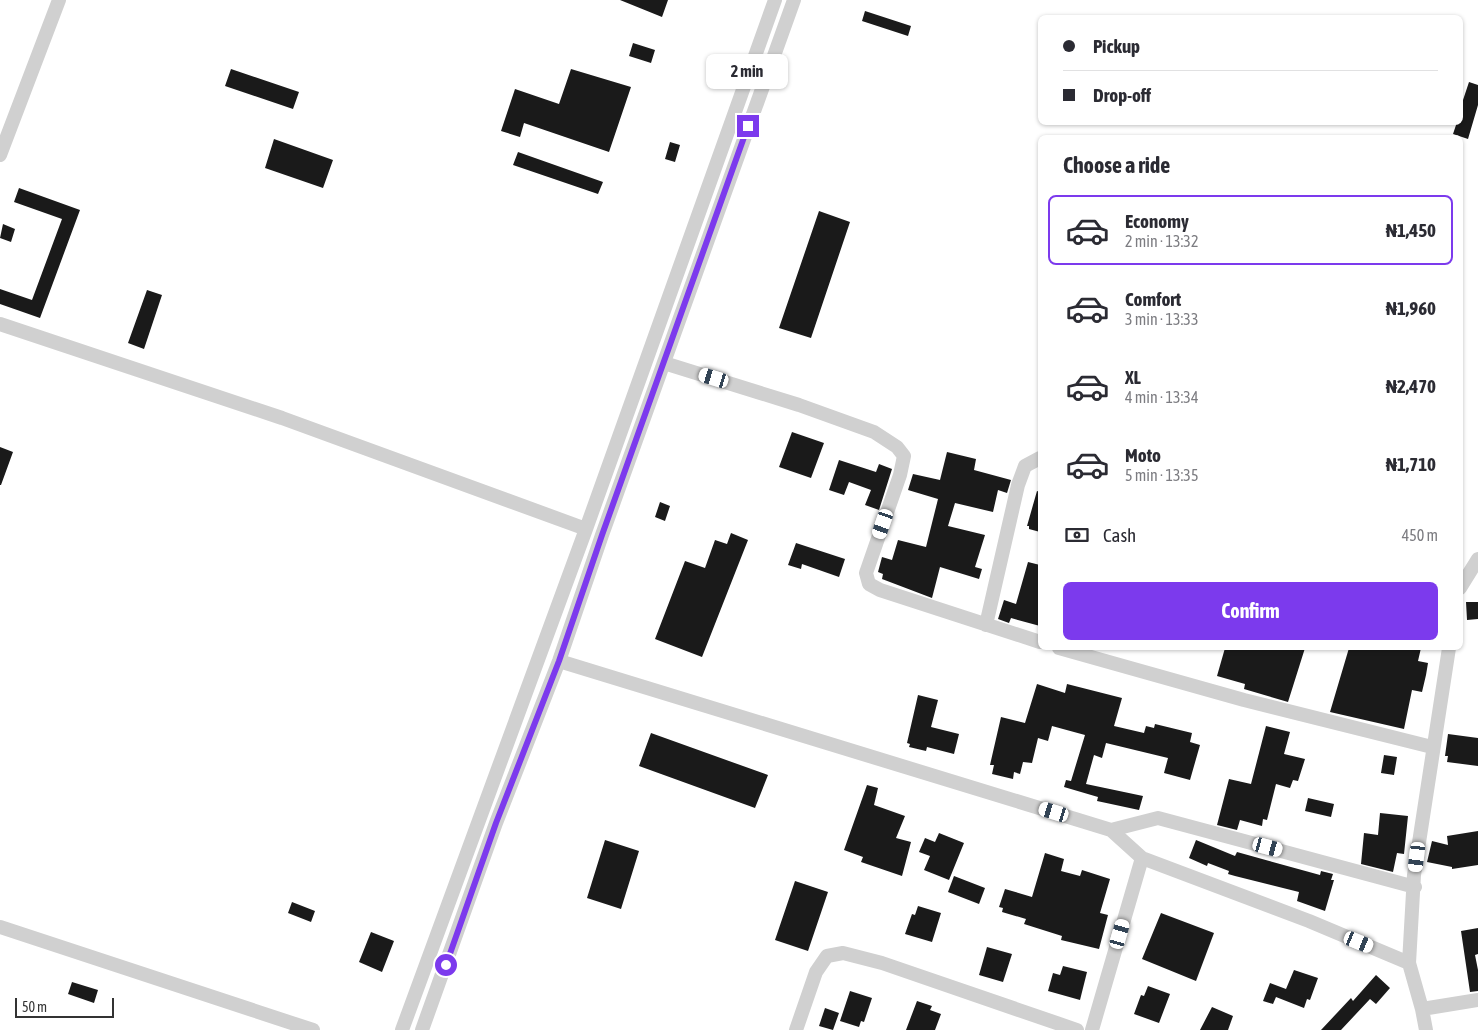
<!DOCTYPE html>
<meta charset="utf-8">
<style>
body{margin:0;font-family:"Asap Condensed",sans-serif;background:#f2f2f3;color:#2b2b33;height:100vh;display:flex;flex-direction:column;font-size:19px;white-space:nowrap}
*{box-sizing:border-box;margin:0}
p{font-size:16px;color:#7c7c81}
.icon{flex:none;width:28px;height:28px;fill:none;stroke:currentColor;stroke-width:2;stroke-linecap:round;stroke-linejoin:round}
.map{position:relative;flex:1;overflow:hidden}
.panel{position:absolute;left:1038px;top:135px;width:425px;height:515px;display:flex;flex-direction:column;background:#fff;border-radius:8px;box-shadow:0 1px 4px #0004}
.panel>*{flex:none}
.top-card{position:absolute;left:1038px;top:15px;width:425px;height:110px;border-radius:8px;box-shadow:0 1px 4px #0004;display:grid;align-content:center;height:110px;padding:0 25px;background:#fff}
.scale{position:absolute;left:15px;bottom:12px;width:99px;box-sizing:border-box;padding-left:5px;border:2px solid #333;border-top:0;font-size:14px;line-height:18px;white-space:nowrap;color:#333;-webkit-text-stroke:4px #fff;paint-order:stroke}
.end{position:absolute;width:22px;height:22px;margin:-11px;border:6px solid #7c3aed;background:#fff;box-shadow:0 0 0 2px #fff}
.from{border-radius:50%}
.bubble{position:absolute;height:35px;border-radius:8px;background:#fff;box-shadow:0 1px 4px #0004;font-size:16px;font-weight:700;line-height:35px;text-align:center}
.car{position:absolute;width:15px;height:30px;margin:-15px -8px;border-radius:6px;box-shadow:0 0 4px 1px #0007;background:linear-gradient(#fff 24%,#345 0 40%,#fff 0 76%,#345 0 86%,#fff 0)}
.top-card b{display:flex;align-items:center;gap:18px;height:48px;font-size:19px}
.top-card b+b{border-top:1px solid #e1e1e2}
.top-card i{width:12px;height:12px;background:#2b2b33}
ul{padding:0;list-style:none}
li{display:flex;align-items:center;gap:15px;height:70px;margin:0 10px 8px;padding:0 15px;border:2px solid transparent;border-radius:8px}
li div{flex:1}
li b{display:block;font-size:19px}
li em{font-style:normal;font-weight:700}
li.current{border-color:#7c3aed}
li>.icon{width:45px;height:45px;stroke-width:1.5}
h2{padding:0 25px;font-size:22px;line-height:60px}
.pay{display:flex;align-items:center;gap:12px;height:55px;padding:0 25px;font-size:19px}
.pay p{margin-inline-start:auto}
.cta{display:flex;gap:10px;margin-top:auto;padding:10px 25px}
.cta a{flex:1;height:58px;border-radius:8px;background:#7c3aed;color:#fff;font-size:20px;font-weight:700;line-height:58px;text-align:center}
.map>svg:first-child{display:block}
.building{fill:#1a1a1a}
.lines{fill:none;stroke-linecap:round;stroke-linejoin:round}
.minor{stroke:#d0d0d0;stroke-width:14}
.route{stroke:#7c3aed;stroke-width:6}
</style>
<div class="map">
<svg width="1478" height="1030" viewBox="0 0 1478 1030">
<rect width="100%" height="100%" fill="#fff"/>
<path class="building" d="M620,0H668L662,17Z
M865,11L911,26L908,36L862,21Z
M633,43L655,50L651,63L629,56Z
M231,69L299,92L293,109L225,86Z
M571,69L631,87L609,152L524,123L520,137L501,131L515,89L559,104Z
M1469,82L1478,85V105L1468,139L1453,134L1457,122H1460V102L1462,103Z
M274,139L333,160L323,188L265,168Z
M670,142L680,145L675,162L665,159Z
M518,152L603,182L598,194L513,165Z
M19,188L80,210L40,318L0,304V289L32,300L62,219L14,202Z
M819,211L850,222L811,338L779,328Z
M3,224L15,229L11,242L0,238Z
M147,290L162,295L144,349L128,343Z
M792,432L824,443L811,478L779,467Z
M0,447L13,452L1,485H0Z
M947,452L976,459L974,470L1011,480L1007,493L998,490L993,512L955,503L948,526L985,535L975,567L982,569L979,579L940,567L932,598L882,579L883,574L878,572L882,557L892,560L898,540L926,547L938,499L908,490L913,474L940,480Z
M839,460L876,472L879,464L892,469L879,510L865,505L871,490L849,482L844,495L829,490Z
M1037,491L1040,492V532L1029,529V526H1027Z
M660,502L670,506L665,521L655,517Z
M731,533L748,540L702,657L655,639L685,561L705,568L715,540L727,544Z
M796,543L845,559L839,577L802,564L801,569L788,565Z
M1028,562L1040,565V626L1011,618L1009,623L998,619L1004,600L1016,604Z
M1466,602H1478V619L1467,620Z
M1225,648H1305L1288,702L1244,689L1245,684L1217,676Z
M1349,648H1421L1418,661L1428,663L1426,675L1422,692L1412,690L1404,729L1330,712Z
M1037,684L1065,693L1067,684L1122,698L1114,726L1144,733L1146,726L1154,728L1155,724L1192,733L1190,742L1200,745L1190,780L1164,773L1168,758L1106,743L1102,758L1094,755L1086,784L1143,796L1139,810L1097,801L1098,797L1064,787L1066,780L1071,781L1085,735L1052,726L1048,741L1038,738L1032,763L1023,762L1020,774L1014,772L1013,779L992,774L994,765H990L1001,717L1025,723Z
M918,695L938,700L931,727L959,734L954,754L927,747L926,751L909,747L910,744L907,743Z
M1266,726L1290,732L1284,754L1305,759L1298,781L1293,780L1290,788L1276,784L1267,820L1263,819L1262,826L1240,820L1237,830L1217,825L1229,779L1251,784Z
M651,733L768,775L755,808L639,766Z
M1448,734L1478,738V766L1447,762L1448,756H1445Z
M1384,755L1397,757L1394,775L1381,773Z
M867,785L878,788L874,805L905,816L896,838L911,842L902,876L861,862L863,857L844,850Z
M1308,798L1334,804L1331,817L1305,811Z
M1380,813L1408,816L1404,854L1397,853L1393,872L1361,864L1364,833L1378,835Z
M1478,831V865L1452,869V867L1427,862L1432,841L1448,845L1447,836Z
M939,833L964,843L949,880L924,870L930,856L919,852L925,838L935,842Z
M605,840L639,851L621,909L587,898Z
M1196,840L1235,856L1237,852L1320,875L1321,871L1333,874L1331,880H1334L1325,911L1297,901L1299,892L1235,876L1228,874L1229,871L1208,863L1207,866L1189,858Z
M1045,853L1064,859L1061,871L1080,876L1082,870L1110,879L1100,913L1108,915L1099,949L1061,940L1062,936L1024,924L1026,919L1002,912L1003,908L999,907L1005,889L1032,897Z
M954,876L985,888L979,904L948,892Z
M795,881L828,892L808,951L775,940Z
M292,902L315,911L311,922L288,913Z
M918,906L941,913L932,942L905,934L912,914L915,915Z
M1161,913L1214,933L1196,981L1142,959Z
M1478,928V954L1475,955L1478,970V991L1470,992L1461,931Z
M371,932L394,941L382,972L359,962Z
M987,947L1012,954L1003,982L979,975Z
M1063,966L1087,972L1080,1000L1048,991L1053,973L1060,975Z
M1294,970L1318,978L1310,1000L1307,999L1304,1008L1276,997L1273,1004L1263,1001L1270,983L1286,989Z
M1376,975L1390,988L1376,1004L1370,999L1341,1030H1321L1351,998L1353,1001Z
M72,982L98,990L94,1003L68,994Z
M1148,986L1170,994L1159,1023L1134,1014L1141,995L1144,996Z
M850,991L872,998L864,1022L861,1021L859,1027L840,1021Z
M917,1001L932,1006L930,1010L941,1014L935,1030H906Z
M1212,1007L1233,1016L1228,1030H1200Z
M825,1008L839,1013L833,1030L819,1026Z"/>
<g class="lines">
<path class="minor" d="M0,155L59,0
M0,324L282,418L586,529
M664,363L799,405L874,432L897,447L904,456L900,475L866,573L869,584L880,590L1040,642
M1460,588L1478,559
M986,625L1018,485L1025,466L1040,458
M1059,648L1244,700L1432,747
M559,661L1111,830L1142,858L1309,921L1409,963
M1111,830L1158,818L1415,887
M0,927L313,1030
M1422,1009L1478,1000
M402,1030L586,529L775,0
M422,1030L496,823L559,661L602,535L794,0
M796,1030L816,972L827,956L843,953L882,963L1077,1030
M1092,1030L1142,858
M1426,1030L1422,1009L1409,963L1414,875L1449,648"/>
</g>
<g class="lines">
<path class="route" d="M446,965L496,823L559,661L602,535L748,126"/>
</g>
</svg>
<div class="scale">50 m</div>
<i class="end from" style="left:446px;top:965px"></i>
<i class="end" style="left:748px;top:126px"></i>
<div class="bubble" style="left:706px;top:54px;width:82px">2 min</div>
<i class="car" style="left:714px;top:378px;rotate:287deg"></i>
<i class="car" style="left:883px;top:524px;rotate:199deg"></i>
<i class="car" style="left:1054px;top:812px;rotate:287deg"></i>
<i class="car" style="left:1268px;top:847px;rotate:105deg"></i>
<i class="car" style="left:1417px;top:857px;rotate:187deg"></i>
<i class="car" style="left:1120px;top:934px;rotate:16deg"></i>
<i class="car" style="left:1359px;top:942px;rotate:112deg"></i>
<div class="top-card">
<b><i class="from"></i>Pickup</b>
<b><i></i>Drop-off</b>
</div>
<section class="panel">
<h2>Choose a ride</h2>
<ul>
<li class="current"><svg class="icon" aria-label="car" viewBox="0 0 24 24"><path d="M5 17H2v-5l4-1 3-4h7l3 4 3 1v5h-3M9 17h6M6 11h13"/><circle cx="7" cy="17" r="2"/><circle cx="17" cy="17" r="2"/></svg><div><b>Economy</b><p>2 min · 13:32</p></div><em>₦1,450</em></li>
<li><svg class="icon" aria-label="car" viewBox="0 0 24 24"><path d="M5 17H2v-5l4-1 3-4h7l3 4 3 1v5h-3M9 17h6M6 11h13"/><circle cx="7" cy="17" r="2"/><circle cx="17" cy="17" r="2"/></svg><div><b>Comfort</b><p>3 min · 13:33</p></div><em>₦1,960</em></li>
<li><svg class="icon" aria-label="car" viewBox="0 0 24 24"><path d="M5 17H2v-5l4-1 3-4h7l3 4 3 1v5h-3M9 17h6M6 11h13"/><circle cx="7" cy="17" r="2"/><circle cx="17" cy="17" r="2"/></svg><div><b>XL</b><p>4 min · 13:34</p></div><em>₦2,470</em></li>
<li><svg class="icon" aria-label="car" viewBox="0 0 24 24"><path d="M5 17H2v-5l4-1 3-4h7l3 4 3 1v5h-3M9 17h6M6 11h13"/><circle cx="7" cy="17" r="2"/><circle cx="17" cy="17" r="2"/></svg><div><b>Moto</b><p>5 min · 13:35</p></div><em>₦1,710</em></li>
</ul>
<div class="pay"><svg class="icon" aria-label="cash" viewBox="0 0 24 24"><path d="M3 7h18v10H3z"/><circle cx="12" cy="12" r="2"/></svg>Cash<p>450 m</p></div>
<div class="cta"><a>Confirm</a></div>
</section>
</div>
